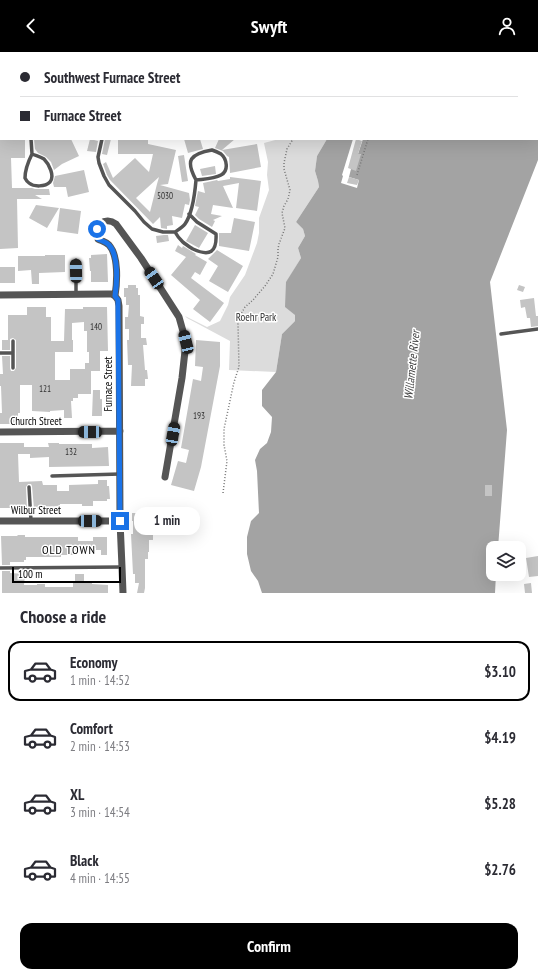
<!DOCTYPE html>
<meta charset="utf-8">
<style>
body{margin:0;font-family:"PT Sans Narrow",sans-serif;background:#f2f2f3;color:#2b2b33;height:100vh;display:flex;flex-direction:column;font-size:15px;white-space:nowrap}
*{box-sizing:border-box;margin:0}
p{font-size:13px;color:#7c7c81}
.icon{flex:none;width:22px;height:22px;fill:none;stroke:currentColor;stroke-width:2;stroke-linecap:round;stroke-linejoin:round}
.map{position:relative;height:541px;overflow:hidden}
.panel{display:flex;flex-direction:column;background:#fff;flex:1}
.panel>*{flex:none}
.guide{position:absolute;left:0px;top:0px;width:538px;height:88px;box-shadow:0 4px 16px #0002;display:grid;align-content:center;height:88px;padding:0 20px;background:#fff}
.fabs{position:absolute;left:486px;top:489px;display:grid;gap:8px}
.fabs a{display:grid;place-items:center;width:40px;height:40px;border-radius:8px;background:#fff;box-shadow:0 4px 16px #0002;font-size:20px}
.scale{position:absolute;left:12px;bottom:10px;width:109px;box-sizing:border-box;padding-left:4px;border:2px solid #000;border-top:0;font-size:11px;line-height:14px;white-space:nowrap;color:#000;-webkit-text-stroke:3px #fff;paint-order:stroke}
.end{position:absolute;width:18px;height:18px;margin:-9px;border:5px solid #1a73e8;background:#fff;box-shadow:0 0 0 2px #fff}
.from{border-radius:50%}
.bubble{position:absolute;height:28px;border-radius:12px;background:#fff;box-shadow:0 4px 16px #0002;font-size:13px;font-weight:700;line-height:28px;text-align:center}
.car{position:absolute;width:12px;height:24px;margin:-12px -6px;border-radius:5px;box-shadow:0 0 3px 1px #0007;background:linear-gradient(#222 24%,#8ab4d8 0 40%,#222 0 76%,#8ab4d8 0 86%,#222 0)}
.guide b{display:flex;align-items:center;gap:14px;height:38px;font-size:15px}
.guide b+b{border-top:1px solid #e1e1e2}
.guide i{width:10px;height:10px;background:#2b2b33}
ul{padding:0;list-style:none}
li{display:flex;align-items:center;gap:12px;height:60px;margin:0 8px 6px;padding:0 12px;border:2px solid transparent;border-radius:12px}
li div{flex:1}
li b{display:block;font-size:15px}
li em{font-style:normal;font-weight:700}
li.current{border-color:#000}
li>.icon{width:36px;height:36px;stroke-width:1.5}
h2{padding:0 20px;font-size:18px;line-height:48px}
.cta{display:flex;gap:8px;margin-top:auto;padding:8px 20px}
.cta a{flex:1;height:46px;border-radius:12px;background:#000;color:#fff;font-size:16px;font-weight:700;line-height:46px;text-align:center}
header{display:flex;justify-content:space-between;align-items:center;height:52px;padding:0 20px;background:#000;color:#fff;font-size:18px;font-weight:700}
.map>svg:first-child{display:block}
.green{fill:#dcdcdc}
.water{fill:#a3a3a3}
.pier{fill:#fff}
.building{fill:#c4c4c4;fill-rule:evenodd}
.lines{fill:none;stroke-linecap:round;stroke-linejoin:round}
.path{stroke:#777;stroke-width:1.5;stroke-dasharray:1 2;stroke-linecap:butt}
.service{stroke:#555;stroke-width:3.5}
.minor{stroke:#555;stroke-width:7}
.route{stroke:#1a73e8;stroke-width:5}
.labels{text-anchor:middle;stroke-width:3;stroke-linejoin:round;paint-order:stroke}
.number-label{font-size:9px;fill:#313131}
.park-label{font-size:11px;fill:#333;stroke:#fff}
.street-label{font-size:11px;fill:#000;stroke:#fff}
.water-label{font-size:12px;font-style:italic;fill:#444;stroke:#fff}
.neighbourhood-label{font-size:12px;letter-spacing:1px;fill:#000;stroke:#fff}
</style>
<header><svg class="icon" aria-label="back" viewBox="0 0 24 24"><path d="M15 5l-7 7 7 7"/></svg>Swyft<svg class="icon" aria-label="person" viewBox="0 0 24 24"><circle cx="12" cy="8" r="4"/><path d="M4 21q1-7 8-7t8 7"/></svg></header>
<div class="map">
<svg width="538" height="541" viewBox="0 0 538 541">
<rect width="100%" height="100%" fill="#fff"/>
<path class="green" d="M279,87H327L317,104L315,119L318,129L319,135L296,170L303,177L305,184L298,196L301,206L286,231L295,263V269L282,282L276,320L229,318L230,289L187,266L185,264L207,275L220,269L228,253L230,245L245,223L257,191L259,181V166L269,138L267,123L268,110L264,91Z"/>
<path class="water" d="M322,0H538V108L490,230L507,378L498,496H493V522H496L495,541H262L258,529L251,519L247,502V485L251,469L259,461L257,419L255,408L260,397L267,391L271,380L272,365L262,354V338L276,320L282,282L295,269V263L285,255L286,230L301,206L298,196L305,184L303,177L296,170L319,135L318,129L315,119L317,104L327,87H537V1H322Z"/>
<path class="pier" d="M353,87H363L358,102H361L351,117L349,125L359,128L357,136L341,131L343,124L342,123Z"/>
<path class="building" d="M0,87H25V106H11L12,136H32L35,137H49L50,143H35L42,147H17L18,196L0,197Z
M34,87H71L79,104L62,112L54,118L51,110L46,105L38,101L35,97Z
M90,87L98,89L96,100L87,99Z
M105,87H111L107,103L102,102Z
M118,87H148V92L176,98L168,132L160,133L189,141L190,148L189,153L185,152L182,166L172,164L173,173L167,174V177L161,176L160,165L153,172L110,128L107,123L103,112L106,110L113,126L135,106L149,120L153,102H118ZM159,125L157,132L150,160L136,146Z
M184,87H200L203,97L188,101Z
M219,87H235L222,98L257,92L261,115L230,121L229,105L227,104L223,99L215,96Z
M356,87L362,89L358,102H361L356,119L348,116Z
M184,103L188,129L182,130L178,104Z
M215,114L216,122L202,124L200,117Z
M84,118L89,140L68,145L66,135H54L53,131L55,124Z
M230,125L261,129L257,159L236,156L239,131L223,134L233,156L213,153L211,162L222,164L213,168L215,169L212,175L199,167L195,163L199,155L195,154L198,139L205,141L203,131L217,128L218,129L230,127Z
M349,125L359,128L357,133L347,131Z
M36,153L59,156L47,176L29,166Z
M60,156L81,159L78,182L57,179Z
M234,166L255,170L249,199L219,194V181H231Z
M195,173L208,181L199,196L186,189Z
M164,183H168L169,189L157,191L156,184Z
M178,193L182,196L183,194L196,202L195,203L207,210L200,223L195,220L191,226L224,251L210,270L193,257L200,248L171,223L186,205L175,199Z
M217,198L243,214L228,240L209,229L218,214L208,207Z
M107,202L108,230H91V219H90L89,206H91V203Z
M45,203H65V220L39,221V232H32L31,218L18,219V204H45Z
M0,215H15V231H0Z
M128,233H136V236H138V243H140V264L144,265V272H141V286H146L147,293H143L145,318H147L148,327H145V334H131L132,313H128L127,288H129V277H125V265H128L129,253H126V245H124V236H128Z
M519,233L525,235L523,240L517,238Z
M534,246L536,264H538V274L531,275L530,266H527L525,255L521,256L520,248Z
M27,255H46V265H51V289H64L65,257H83V255H107L108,299H100V319H91V342H78V346H73V349H71L72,366H64V358L50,359V360L32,359V333H20V361H18V372H0V361H2L1,334H0V322H3L2,304H10V316L11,319H14L16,316V288L13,286L10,287V298H2V288H8V263H27ZM84,270V279H87V300H89V311H85V317H70V328H55V300H73V288H72V271Z
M196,288L220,290V314L201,415L194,439L171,433L178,409L186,411L189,398L181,396L193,327L201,329L203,315L195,314Z
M93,338H100V347H102V364H92Z
M0,391H24V395H49L48,391H59V392H92V396L108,395L109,414L49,415V405L30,406V402H18L19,430L42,429L43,433H57V439H69V433L98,432V428H107V434H109L110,447H107V449H93V454H82V452H60V454L43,455V457H34L32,434L31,432H28L26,435L27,457H16V456H0Z
M485,433H492V444H485Z
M186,460V466H178V461Z
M132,461H151V480H153V488H149V500H148V507H145V536L144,541H137L139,531H135V522H133L131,482H133V469H132Z
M18,483H25V485H78V489H93V485H107V503H101V498H96V496H77V499H74V503H61V505H26V508H24V510H10V513H2L1,484H17Z
M538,504V524L529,525L526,506Z
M2,519H10V521L25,522L24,533H37V532H45V535H73V531H75V522H84V529H92V532L108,533V541H2Z
M531,531L532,541H525L524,532Z"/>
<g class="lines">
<path class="path" d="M301,0V1
M357,123L368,87
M223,441L227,409L224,393V377L234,330L239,315L238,272L241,262L245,255L253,248L265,234L273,222L278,205V197L279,192L285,176L282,161L284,154L288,147L290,138L284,117V111L287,97L293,87"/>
<path class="service" d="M66,0V1
M209,1L210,0
M0,34H1
M0,60L1,61
M31,87L32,102
M102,87L98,105L99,111L104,124L109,133L135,159L144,170L152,177L163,180H175C178,178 183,175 185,172C192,162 195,140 196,128
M212,98C215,99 218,100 221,102C227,107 229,119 221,123C214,127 204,127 196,128C185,108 190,102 212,98Z
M32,102C37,104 41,105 44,107C49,112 55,124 50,130C45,135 34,135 29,131C27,130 26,128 25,126C25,118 28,110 32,102Z
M175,180C180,189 185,192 193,197C210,205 217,200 216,182L197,170L189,162
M76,208V242
M501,282L538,277
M13,289V316
M0,301H13
M52,424L120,422
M29,435L31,469
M0,516L122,515"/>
<path class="minor" d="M0,243L107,242H112L115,244
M115,244C117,231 119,204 109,193C106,190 102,189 98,187C93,173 105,164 116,172L141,206L179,265L186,290L182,326L165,425
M115,244L118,248L119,254L120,469L122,515L123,541
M0,380L120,379
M0,469H120"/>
</g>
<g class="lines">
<path class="route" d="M97,177L96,180L98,187C102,189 106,190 109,193C119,204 117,231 115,244L118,248V254L120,469"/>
</g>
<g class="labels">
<g class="number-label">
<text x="165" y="147">5030</text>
<text x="96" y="278">140</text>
<text x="45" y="340">121</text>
<text x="199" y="367">193</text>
<text x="71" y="403">132</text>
</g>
<g class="park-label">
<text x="256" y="269">Roehr Park</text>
</g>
<g class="street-label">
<text transform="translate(108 332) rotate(-90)" y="4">Furnace Street</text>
<text x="36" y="373">Church Street</text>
<text x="36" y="462">Wilbur Street</text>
</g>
<g class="water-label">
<text transform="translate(412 313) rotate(-84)" y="4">Willamette River</text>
</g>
<g class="neighbourhood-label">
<text x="69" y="502">OLD TOWN</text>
</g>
</g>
</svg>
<div class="fabs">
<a><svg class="icon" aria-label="layers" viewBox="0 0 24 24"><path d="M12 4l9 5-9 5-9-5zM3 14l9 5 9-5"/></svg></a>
</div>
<div class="scale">100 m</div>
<i class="end from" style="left:97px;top:177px"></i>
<i class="end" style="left:120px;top:469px"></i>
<div class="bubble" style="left:134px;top:455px;width:66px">1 min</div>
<i class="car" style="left:76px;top:219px;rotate:359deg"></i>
<i class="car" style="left:154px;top:226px;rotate:326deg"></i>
<i class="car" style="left:186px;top:290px;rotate:346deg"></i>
<i class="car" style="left:90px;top:380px;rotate:270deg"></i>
<i class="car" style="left:173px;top:382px;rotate:10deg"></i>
<i class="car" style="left:90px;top:469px;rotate:90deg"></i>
<div class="guide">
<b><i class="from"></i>Southwest Furnace Street</b>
<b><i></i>Furnace Street</b>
</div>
</div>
<section class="panel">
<h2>Choose a ride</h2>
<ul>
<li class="current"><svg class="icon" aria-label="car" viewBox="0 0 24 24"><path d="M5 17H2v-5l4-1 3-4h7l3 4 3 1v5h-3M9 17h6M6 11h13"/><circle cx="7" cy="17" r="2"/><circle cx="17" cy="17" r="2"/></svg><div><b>Economy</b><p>1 min · 14:52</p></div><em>$3.10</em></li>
<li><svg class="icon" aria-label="car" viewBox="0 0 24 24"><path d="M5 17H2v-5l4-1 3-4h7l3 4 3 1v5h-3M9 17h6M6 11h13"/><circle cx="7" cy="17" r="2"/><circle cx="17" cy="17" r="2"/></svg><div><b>Comfort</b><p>2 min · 14:53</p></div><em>$4.19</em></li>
<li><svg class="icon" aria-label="car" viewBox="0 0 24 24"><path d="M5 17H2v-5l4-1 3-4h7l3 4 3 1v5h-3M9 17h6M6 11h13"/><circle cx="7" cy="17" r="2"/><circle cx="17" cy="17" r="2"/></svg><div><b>XL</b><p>3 min · 14:54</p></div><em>$5.28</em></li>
<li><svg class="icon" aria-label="car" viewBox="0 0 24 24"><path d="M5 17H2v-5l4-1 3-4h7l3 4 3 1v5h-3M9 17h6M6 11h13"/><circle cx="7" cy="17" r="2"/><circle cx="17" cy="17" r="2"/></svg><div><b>Black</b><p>4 min · 14:55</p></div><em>$2.76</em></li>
</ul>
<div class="cta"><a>Confirm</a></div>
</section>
